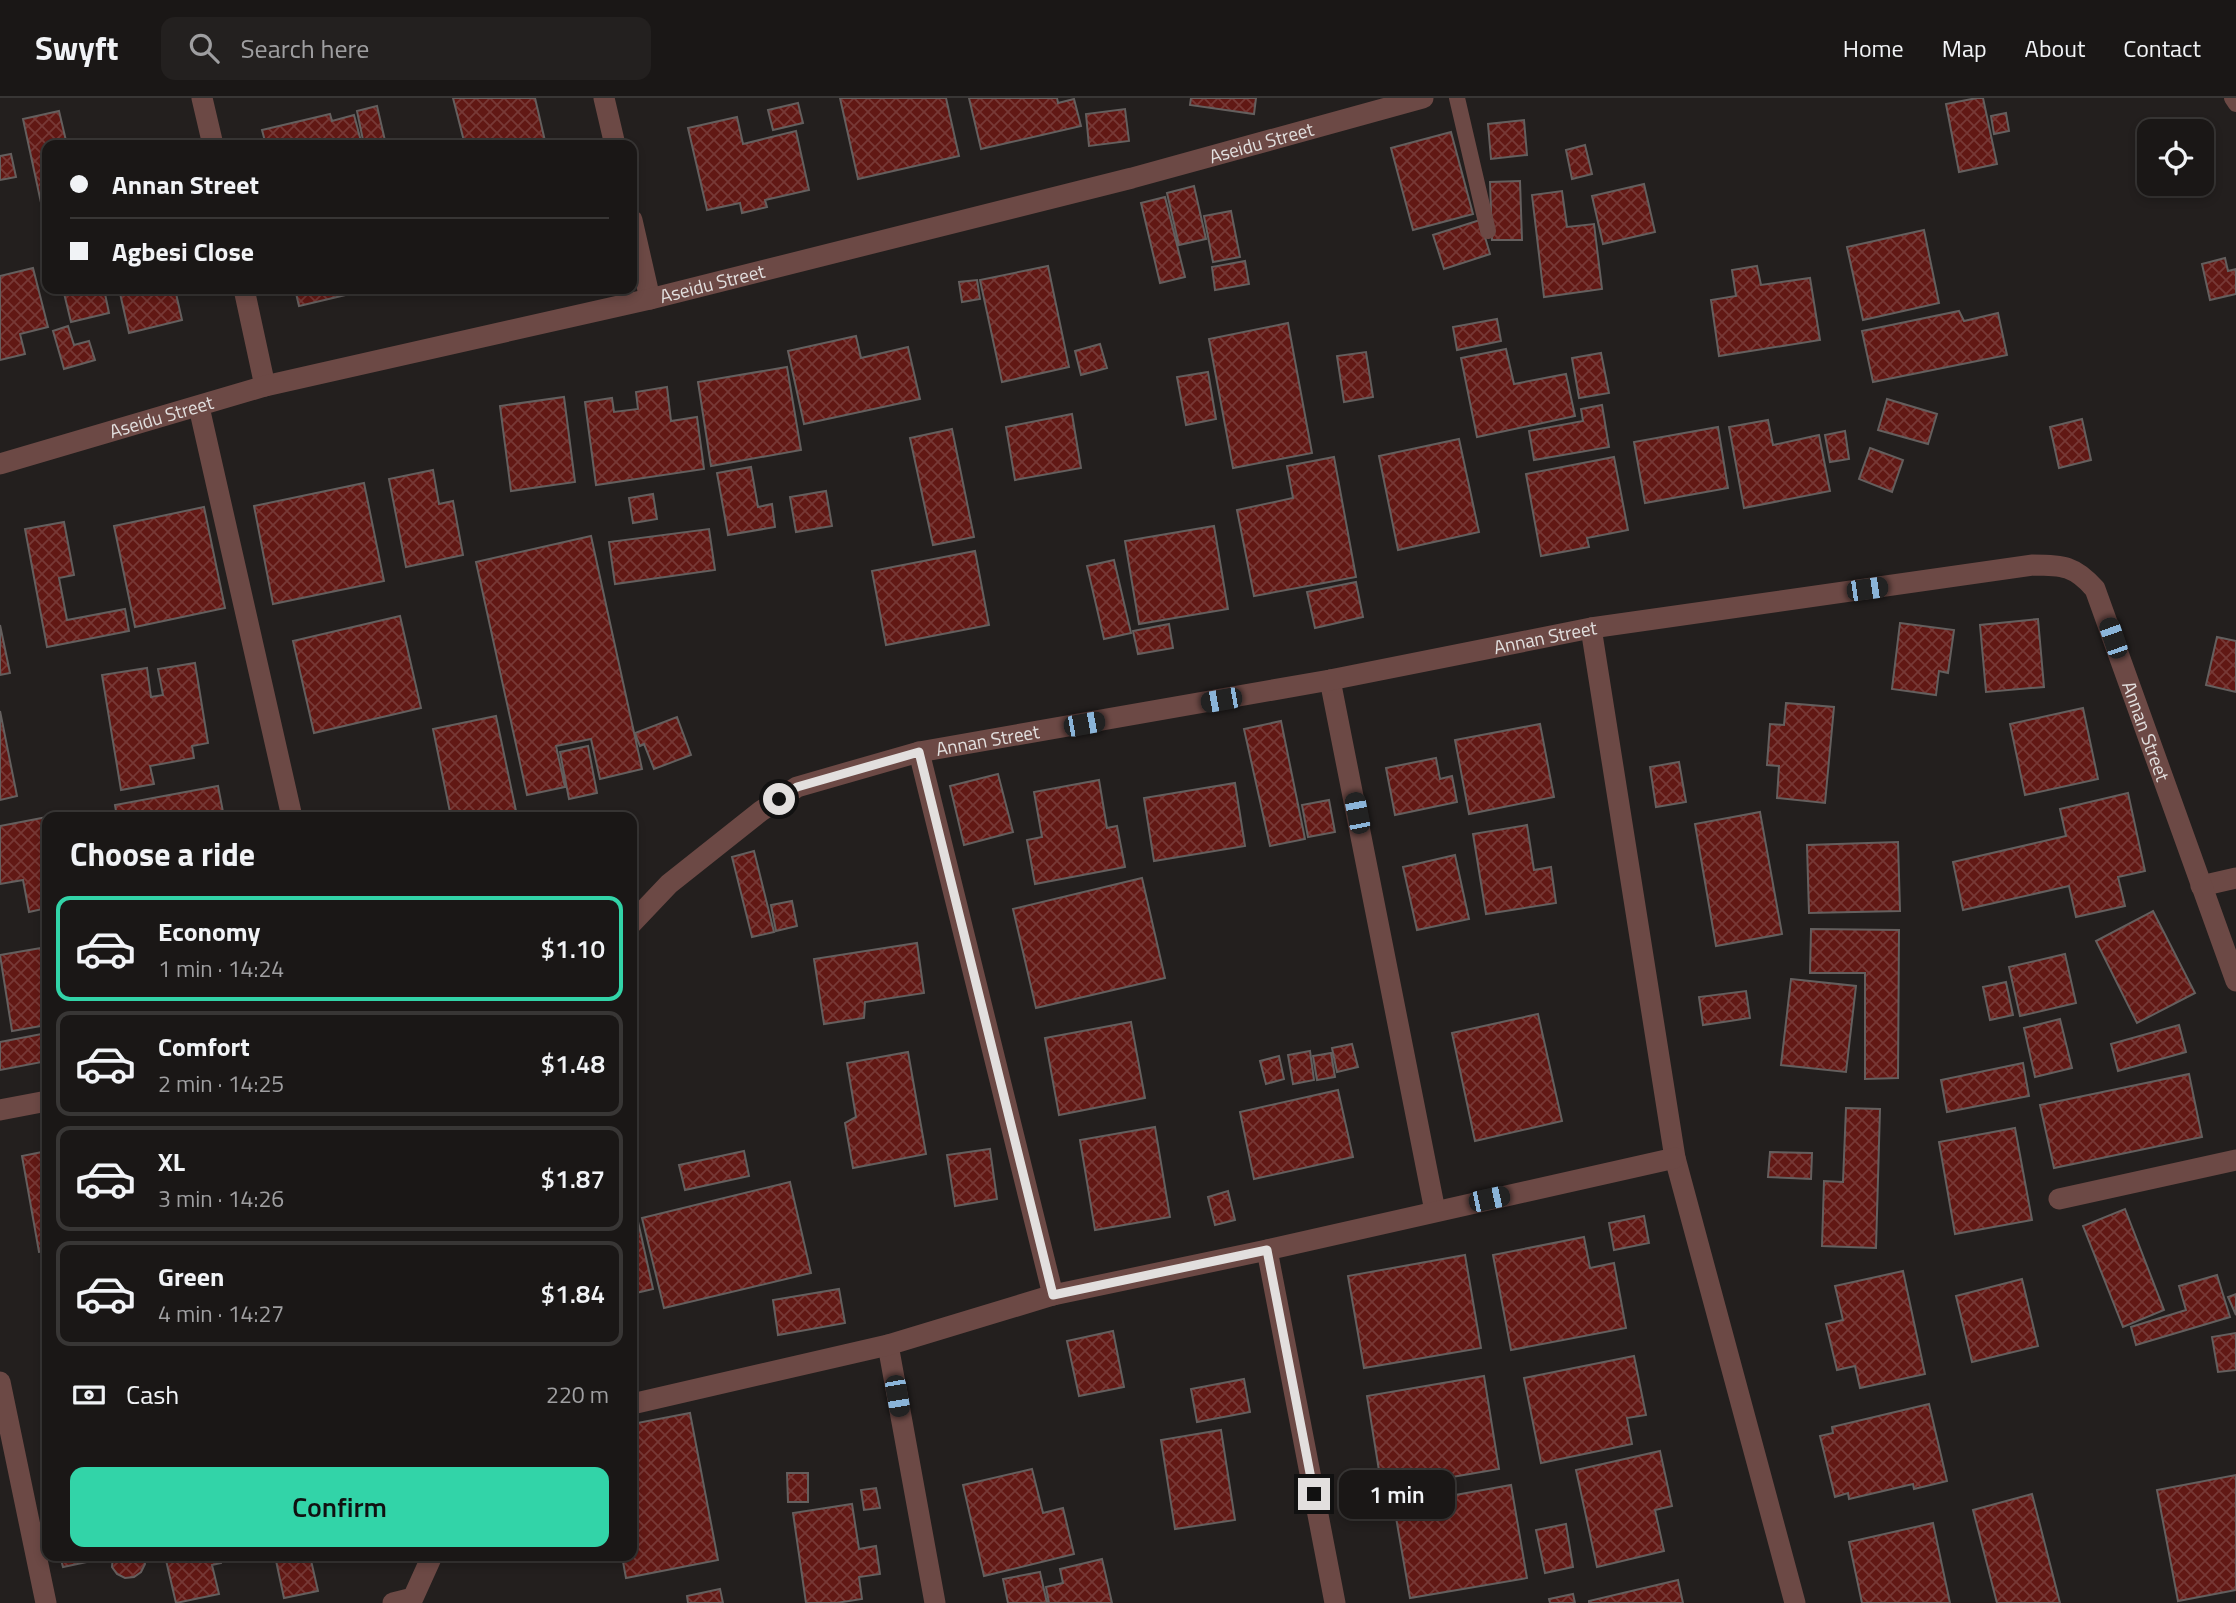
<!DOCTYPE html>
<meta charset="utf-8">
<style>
body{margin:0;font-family:"Titillium Web",sans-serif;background:#23201f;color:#f1f3f6;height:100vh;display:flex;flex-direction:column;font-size:26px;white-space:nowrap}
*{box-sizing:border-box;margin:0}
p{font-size:23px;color:#9f9fa1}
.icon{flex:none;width:38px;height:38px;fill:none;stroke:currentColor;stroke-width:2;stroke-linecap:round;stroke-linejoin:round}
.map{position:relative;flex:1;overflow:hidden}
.details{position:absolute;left:42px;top:714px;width:595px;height:749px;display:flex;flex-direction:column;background:#1a1716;border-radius:14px;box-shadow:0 4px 10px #0003,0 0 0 2px #383635}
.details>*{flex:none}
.hud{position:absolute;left:42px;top:42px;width:595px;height:154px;border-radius:14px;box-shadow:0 4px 10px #0003,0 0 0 2px #383635;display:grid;align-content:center;height:154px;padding:0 28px;background:#1a1716}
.tools{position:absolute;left:2137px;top:21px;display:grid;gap:14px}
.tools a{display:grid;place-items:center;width:77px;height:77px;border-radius:14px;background:#1a1716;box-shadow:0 4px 10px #0003,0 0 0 2px #383635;font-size:35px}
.end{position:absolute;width:32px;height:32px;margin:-16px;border:9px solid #e2dfde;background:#111;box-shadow:0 0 0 4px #111}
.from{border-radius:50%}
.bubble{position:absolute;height:49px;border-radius:14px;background:#1a1716;box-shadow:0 4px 10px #0003,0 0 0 2px #383635;font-size:23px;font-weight:600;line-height:49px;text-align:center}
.car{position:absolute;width:21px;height:42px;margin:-21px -10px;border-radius:9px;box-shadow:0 0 5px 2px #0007;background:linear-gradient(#222 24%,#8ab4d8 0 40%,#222 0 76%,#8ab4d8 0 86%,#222 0)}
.hud b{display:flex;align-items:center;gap:24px;height:66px;font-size:26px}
.hud b+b{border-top:2px solid #383635}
.hud i{width:18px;height:18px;background:#f1f3f6}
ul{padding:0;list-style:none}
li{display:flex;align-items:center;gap:21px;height:105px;margin:0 14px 10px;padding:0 14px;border:4px solid #383635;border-radius:14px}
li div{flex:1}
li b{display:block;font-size:26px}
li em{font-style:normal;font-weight:600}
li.on{border-color:#32d4a8}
li>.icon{width:63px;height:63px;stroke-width:1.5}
h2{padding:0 28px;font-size:32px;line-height:84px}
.pay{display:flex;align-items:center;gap:18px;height:77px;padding:0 28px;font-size:26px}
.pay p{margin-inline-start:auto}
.action{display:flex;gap:14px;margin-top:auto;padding:14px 28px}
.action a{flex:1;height:80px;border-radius:14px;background:#32d4a8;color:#111;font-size:28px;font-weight:600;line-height:80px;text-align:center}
header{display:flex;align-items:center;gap:42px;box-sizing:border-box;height:98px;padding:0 35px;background:#1a1716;border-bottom:2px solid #383635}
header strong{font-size:33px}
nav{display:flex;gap:38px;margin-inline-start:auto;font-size:24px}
.search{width:490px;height:63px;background:#23201f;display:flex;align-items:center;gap:18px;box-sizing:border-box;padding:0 24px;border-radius:14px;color:#9f9fa1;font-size:26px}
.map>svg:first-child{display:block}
.building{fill:url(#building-cross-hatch);stroke:#645f5e;stroke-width:2}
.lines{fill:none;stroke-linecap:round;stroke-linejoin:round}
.service{stroke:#6c4945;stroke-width:16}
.minor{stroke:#6c4945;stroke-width:21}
.route{stroke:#e2dfde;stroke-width:9}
.labels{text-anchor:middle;stroke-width:5;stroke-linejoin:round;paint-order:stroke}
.street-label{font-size:19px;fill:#e2dfde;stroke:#1a1515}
</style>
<header>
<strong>Swyft</strong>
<div class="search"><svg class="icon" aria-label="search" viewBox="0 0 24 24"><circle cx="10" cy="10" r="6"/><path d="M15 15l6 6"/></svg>Search here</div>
<nav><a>Home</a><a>Map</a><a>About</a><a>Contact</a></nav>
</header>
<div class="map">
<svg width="2236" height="1505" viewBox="0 0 2236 1505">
<defs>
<pattern id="building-cross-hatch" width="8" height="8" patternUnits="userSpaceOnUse" patternTransform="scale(1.75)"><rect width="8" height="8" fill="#611814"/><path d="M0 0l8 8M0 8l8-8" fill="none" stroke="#773936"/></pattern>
</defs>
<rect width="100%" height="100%" fill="#231f1e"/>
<path class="building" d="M453,0H535L545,43L527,47H465Z
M840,0H946L959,58L858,81Z
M969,0H1057L1058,5L1074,1L1081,28L981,51Z
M1191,0H1256L1254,16L1190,7Z
M1977,0H1983L1997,66L1959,74L1946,6Z
M798,5L803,25L773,32L768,12Z
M377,8L386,47H364L357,13Z
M1125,11L1129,43L1089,48L1086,16Z
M59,13L67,47H47V113L43,114L23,21Z
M2006,15L2009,33L1994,36L1991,18Z
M330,16L332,23L354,17L362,47H266L262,32Z
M737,19L743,46L796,33L809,92L765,102L767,109L742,115L740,105L707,112L688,30Z
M1524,22L1527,57L1491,61L1488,26Z
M1451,34L1473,116L1413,132L1391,50Z
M1585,47L1592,76L1572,81L1566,52Z
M11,56L16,79L0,82V58Z
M1520,83L1522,142H1492L1490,84Z
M1644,86L1655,134L1603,146L1592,98Z
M1194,88L1206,141L1179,147L1167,95Z
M1562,93L1567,129L1594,126L1602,191L1544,199L1532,97Z
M1165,99L1185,179L1160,185L1141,105Z
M1231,113L1240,159L1213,164L1204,118Z
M1480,122L1490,156L1444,171L1433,137Z
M1924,132L1939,205L1863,222L1847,149Z
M2225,160L2228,173L2236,171V196L2210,202L2202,166Z
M1245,163L1249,186L1215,192L1212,169Z
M1048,168L1069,269L1002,284L980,182Z
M1757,168L1761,187L1810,180L1820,242L1719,258L1711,202L1736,198L1732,172Z
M33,170L48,229L20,236L25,256L0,262V178Z
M977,182L980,201L962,204L959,184Z
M63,191H104L109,215L71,224Z
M119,191H175L182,222L129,235Z
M295,191H371L299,208Z
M1959,213L1964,223L1998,215L2007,257L1873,284L1862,233Z
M1497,221L1501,243L1457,252L1453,229Z
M1288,225L1312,355L1233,370L1209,241Z
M68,228L74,247L89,243L95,262L64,271L53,233Z
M856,238L861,260L908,249L920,301L804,326L788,253Z
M1100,246L1107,270L1081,277L1075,253Z
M1506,251L1514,286L1566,276L1575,318L1477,339L1461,260Z
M1366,254L1373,299L1344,304L1337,258Z
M1601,255L1609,295L1579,300L1572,260Z
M787,269L801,352L711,368L698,284Z
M1208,274L1216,321L1186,327L1177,279Z
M667,289L671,323L697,319L704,371L596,387L585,304L612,300L614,314L638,311L636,294Z
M564,299L575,384L511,393L500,308Z
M1887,301L1937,316L1928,346L1878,332Z
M1602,307L1609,349L1534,362L1529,333L1583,323L1581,311Z
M1072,316L1081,370L1015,382L1006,329Z
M2082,321L2091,362L2059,370L2050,329Z
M1768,322L1773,347L1819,337L1830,393L1744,410L1729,329Z
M1718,329L1728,390L1645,405L1634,344Z
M952,331L974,439L933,447L910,340Z
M1845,333L1849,361L1830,364L1825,337Z
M1459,341L1479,434L1398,452L1379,358Z
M1870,350L1903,362L1892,394L1859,381Z
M1334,359L1356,479L1254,498L1237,412L1293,400L1287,368Z
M1614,359L1628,432L1587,440L1589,449L1541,458L1526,376Z
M751,369L758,409L772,406L775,429L728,437L717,375Z
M433,372L439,406L453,403L463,457L406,469L389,381Z
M364,385L384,483L273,506L254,408Z
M826,393L832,428L796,434L790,399Z
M653,396L657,421L633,425L629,400Z
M204,409L225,510L135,529L114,428Z
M64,424L74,477L59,480L67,522L125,511L129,533L47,549L25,431Z
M1214,428L1228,511L1139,526L1125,443Z
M709,431L715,472L615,486L609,444Z
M591,438L642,671L600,681L591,641L556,648L565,689L527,697L476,464Z
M975,453L989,527L886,547L872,473Z
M1114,462L1131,535L1104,541L1087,468Z
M1356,484L1363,519L1315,530L1307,494Z
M400,518L421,610L314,635L293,543Z
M2038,521L2044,589L1986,594L1980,527Z
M1900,525L1954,532L1948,575L1939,573L1936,597L1892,591Z
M1169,526L1173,550L1138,556L1133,533Z
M0,527L10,575L0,577Z
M2217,539L2236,543V594L2206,587Z
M195,565L208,645L192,648L194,660L150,668L154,686L121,692L102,577L147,570L151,599L163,597L158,571Z
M1786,605L1834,609L1825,705L1777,700L1779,668L1767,667L1770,626L1784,627Z
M2083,610L2098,681L2025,697L2010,626Z
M0,613L17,698L0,702Z
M496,618L516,713L487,719H451L433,631Z
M677,619L691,657L654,671L644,646L640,648L635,635Z
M1281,623L1305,741L1270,748L1244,631Z
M1540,626L1554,699L1469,716L1455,642Z
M588,648L597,695L569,701L560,654Z
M1436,660L1440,681L1452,678L1457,704L1395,717L1386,670Z
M1679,664L1686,704L1656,709L1650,669Z
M998,676L1013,734L964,747L950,688Z
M1099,682L1107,730L1117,728L1125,769L1035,786L1027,742L1042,739L1034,694Z
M1235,685L1245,748L1154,763L1144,700Z
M218,688L224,719H117L115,707Z
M2128,695L2145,773L2118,779L2125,808L2076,819L2069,788L1963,812L1953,764L2066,738L2060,711Z
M1329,702L1335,734L1308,739L1302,707Z
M1760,714L1782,836L1716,848L1695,726Z
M68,715L69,719H47V810L29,814L23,782L0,786V728Z
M1527,727L1534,772L1551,769L1556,805L1486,816L1473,736Z
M1898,744L1900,813L1809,815L1807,747Z
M754,753L774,834L752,839L732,759Z
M1455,757L1469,821L1417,832L1403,769Z
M1142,780L1165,880L1036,910L1013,811Z
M792,803L797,828L776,833L771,807Z
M2153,813L2195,895L2137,925L2096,843Z
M1811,831L1899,832L1898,980L1865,981V875H1810Z
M917,845L924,895L865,904L864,920L824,926L814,861Z
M47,849V927L12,933L0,857Z
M2065,856L2076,905L2020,918L2009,869Z
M1791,881L1856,888L1846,974L1781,967Z
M2006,884L2013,917L1990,922L1983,889Z
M1746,893L1750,920L1703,927L1699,899Z
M1538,916L1562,1023L1475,1043L1452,935Z
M2060,921L2072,970L2035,979L2024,930Z
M1131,924L1145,1000L1059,1017L1045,940Z
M2179,927L2186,954L2118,973L2111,946Z
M47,935V963L0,972V944Z
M1352,946L1358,969L1337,974L1332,950Z
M1310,953L1314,982L1293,986L1288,957Z
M908,954L926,1056L853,1070L845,1025L856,1019L847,965Z
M1331,955L1335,979L1317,982L1313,958Z
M1279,958L1284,981L1266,986L1260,963Z
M2023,965L2029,998L1947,1014L1941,982Z
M2189,976L2202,1039L2054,1070L2040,1007Z
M1338,992L1353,1059L1254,1081L1240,1014Z
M1846,1010L1880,1011L1876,1150L1822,1148L1824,1083L1843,1084Z
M1155,1029L1170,1119L1095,1132L1080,1042Z
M2015,1030L2032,1122L1955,1136L1939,1044Z
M990,1051L997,1101L955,1108L947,1057Z
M47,1053V1153L39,1154L22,1058Z
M744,1053L749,1078L685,1092L679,1067Z
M1770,1054L1812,1055L1811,1081L1768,1079Z
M790,1084L811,1175L664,1210L642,1120Z
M1228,1093L1235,1122L1215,1127L1208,1099Z
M632,1110H635L653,1191L632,1196Z
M2125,1111L2164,1212L2123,1229L2083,1128Z
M1644,1118L1649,1145L1614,1152L1609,1125Z
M1584,1139L1590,1170L1614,1165L1626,1230L1511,1252L1493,1157Z
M1465,1157L1481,1250L1364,1270L1348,1178Z
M1903,1173L1925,1276L1860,1290L1855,1268L1837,1272L1826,1226L1843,1222L1835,1188Z
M2217,1177L2230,1219L2136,1247L2131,1229L2186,1212L2179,1188Z
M2022,1181L2038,1248L1972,1264L1956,1198Z
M839,1191L845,1225L778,1237L773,1202Z
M2236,1196V1217L2228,1199Z
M1113,1233L1124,1289L1079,1298L1067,1243Z
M2236,1235V1272L2218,1274L2212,1239Z
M1634,1258L1646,1317L1627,1320L1632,1346L1541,1365L1524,1280Z
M1484,1278L1499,1371L1382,1391L1367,1298Z
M1244,1281L1250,1314L1197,1324L1191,1291Z
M1929,1306L1947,1383L1914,1391L1913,1386L1849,1401L1848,1395L1835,1399L1820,1338L1833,1335L1832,1329Z
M690,1315L718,1462L626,1480L622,1458H632V1326Z
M1221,1332L1235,1422L1175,1431L1161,1342Z
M1660,1353L1672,1408L1655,1412L1664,1453L1597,1469L1576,1372Z
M1032,1371L1043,1415L1063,1410L1074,1456L984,1478L963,1387Z
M787,1375H808V1404H788Z
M2236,1377V1492L2178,1503L2157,1392Z
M1511,1387L1527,1480L1410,1500L1394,1408Z
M876,1390L880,1410L864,1412L861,1392Z
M2032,1396L2060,1505H1997L1973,1412Z
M852,1406L859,1451L876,1448L880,1476L859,1479L862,1501L836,1505H806L793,1415Z
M1933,1425L1950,1505H1862L1849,1444Z
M1566,1426L1573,1469L1545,1475L1536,1432Z
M60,1458H86L87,1464L63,1469Z
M113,1458H144L145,1466L141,1474L134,1479L125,1480L117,1476L112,1469Z
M165,1458H220L221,1465L212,1467L219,1496L176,1505Z
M275,1458H310L318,1493L284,1500Z
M1102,1461L1112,1505H1049L1046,1489L1063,1485L1060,1471Z
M1040,1474L1047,1505H1008L1003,1481Z
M1678,1482L1683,1505H1589V1503Z
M720,1491L723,1505H688L687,1498Z
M1573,1496L1575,1505H1550L1549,1501Z"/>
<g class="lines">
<path class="service" d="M1457,0L1488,133
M2232,0L2236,6"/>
<g class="minor">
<path d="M202,0L213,47"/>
<path d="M604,0L615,47"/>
<path d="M632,122L650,201"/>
<path d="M244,191L265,288"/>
<path d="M199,309L292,719"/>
<path id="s1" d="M0,366L265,288L650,201L1132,80L1423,0"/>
<path d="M1591,530L1675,1060L1795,1505"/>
<path d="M1330,582L1435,1113"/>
<path d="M919,654L1053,1197"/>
<path d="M2201,788L2236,780"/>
<path id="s2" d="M632,825L669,786L761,713L797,689L919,654L1330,582L1591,530L2033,467C2063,467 2075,468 2095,491L2236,883"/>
<path d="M0,1012L47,1003"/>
<path d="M2059,1101L2236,1062"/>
<path d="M1267,1152L1335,1505"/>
<path d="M888,1247L935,1505"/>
<path d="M0,1284L46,1505"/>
<path d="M632,1306L888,1247L1053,1197L1267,1152L1675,1060"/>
<path d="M393,1505L413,1500L432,1458"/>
</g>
</g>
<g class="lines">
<path class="route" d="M779,701L797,689L919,654L1053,1197L1267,1152L1314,1396"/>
</g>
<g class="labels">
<g class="street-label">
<text dy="7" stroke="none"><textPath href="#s1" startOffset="1302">Aseidu Street</textPath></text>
<text dy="7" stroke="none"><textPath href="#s1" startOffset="735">Aseidu Street</textPath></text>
<text dy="7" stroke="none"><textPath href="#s1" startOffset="168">Aseidu Street</textPath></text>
<text dy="7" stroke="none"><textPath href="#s2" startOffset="978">Annan Street</textPath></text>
<text dy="7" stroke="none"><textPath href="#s2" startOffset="1692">Annan Street</textPath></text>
<text dy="7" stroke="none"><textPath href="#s2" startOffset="411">Annan Street</textPath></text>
</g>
</g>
</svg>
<div class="tools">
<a><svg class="icon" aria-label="locate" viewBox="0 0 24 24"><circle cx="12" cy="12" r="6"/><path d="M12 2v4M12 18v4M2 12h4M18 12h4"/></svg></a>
</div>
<i class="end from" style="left:779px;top:701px"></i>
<i class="end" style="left:1314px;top:1396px"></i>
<div class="bubble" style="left:1339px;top:1372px;width:116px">1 min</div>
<i class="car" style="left:1867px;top:491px;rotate:82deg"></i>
<i class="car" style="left:2113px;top:540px;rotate:341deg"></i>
<i class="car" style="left:1221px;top:602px;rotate:260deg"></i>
<i class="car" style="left:1084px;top:626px;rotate:80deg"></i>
<i class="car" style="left:1357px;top:715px;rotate:349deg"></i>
<i class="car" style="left:1489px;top:1101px;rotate:78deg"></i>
<i class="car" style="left:897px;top:1298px;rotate:170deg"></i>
<div class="hud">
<b><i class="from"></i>Annan Street</b>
<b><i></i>Agbesi Close</b>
</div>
<section class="details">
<h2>Choose a ride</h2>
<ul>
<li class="on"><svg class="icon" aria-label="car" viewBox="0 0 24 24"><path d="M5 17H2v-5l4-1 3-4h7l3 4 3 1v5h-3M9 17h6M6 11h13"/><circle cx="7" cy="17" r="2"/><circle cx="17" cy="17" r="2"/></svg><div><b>Economy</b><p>1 min · 14:24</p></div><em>$1.10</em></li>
<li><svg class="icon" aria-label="car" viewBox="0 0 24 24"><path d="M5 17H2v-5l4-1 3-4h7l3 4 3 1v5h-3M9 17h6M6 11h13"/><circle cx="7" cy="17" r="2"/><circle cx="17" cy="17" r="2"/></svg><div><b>Comfort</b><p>2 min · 14:25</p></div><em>$1.48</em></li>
<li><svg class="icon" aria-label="car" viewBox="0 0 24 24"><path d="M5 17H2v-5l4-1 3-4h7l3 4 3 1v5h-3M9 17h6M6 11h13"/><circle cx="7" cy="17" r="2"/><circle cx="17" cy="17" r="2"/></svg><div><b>XL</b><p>3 min · 14:26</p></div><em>$1.87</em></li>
<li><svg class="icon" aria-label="car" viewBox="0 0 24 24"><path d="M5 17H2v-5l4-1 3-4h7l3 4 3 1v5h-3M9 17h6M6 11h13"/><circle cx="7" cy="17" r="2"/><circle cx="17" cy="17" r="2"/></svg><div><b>Green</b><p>4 min · 14:27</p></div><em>$1.84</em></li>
</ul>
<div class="pay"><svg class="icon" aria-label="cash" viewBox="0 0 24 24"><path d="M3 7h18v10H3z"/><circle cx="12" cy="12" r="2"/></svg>Cash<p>220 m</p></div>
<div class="action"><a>Confirm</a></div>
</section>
</div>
